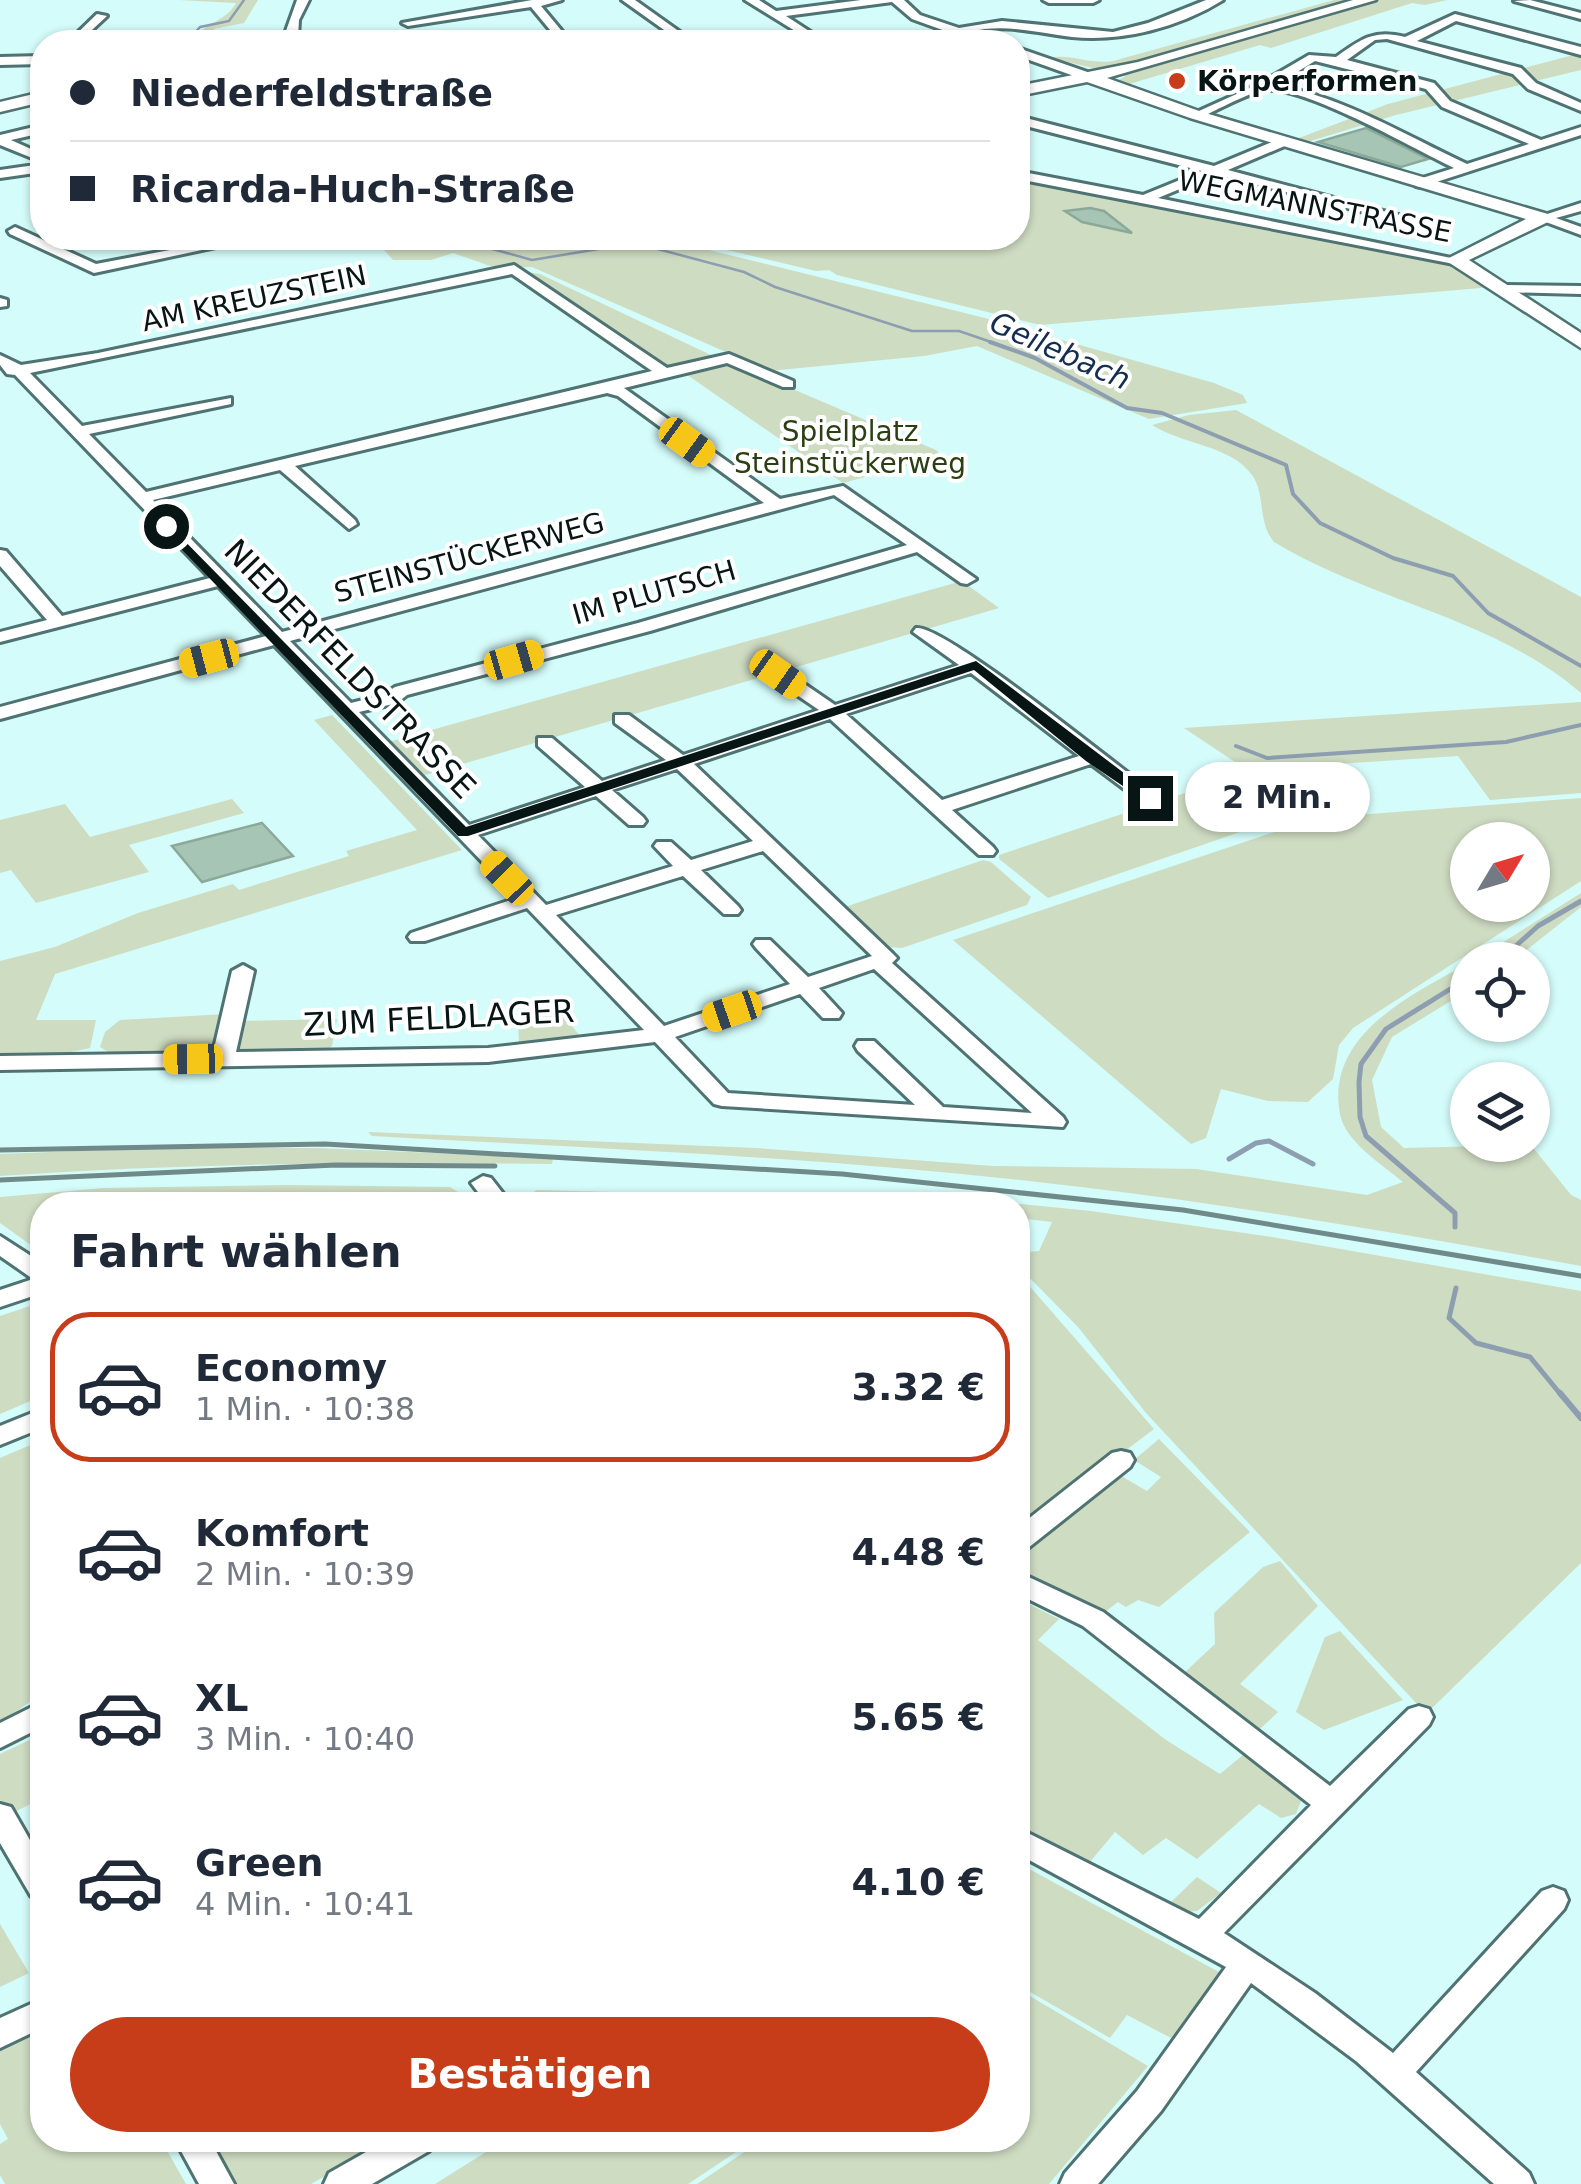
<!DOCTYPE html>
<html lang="de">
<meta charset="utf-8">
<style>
body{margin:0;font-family:"DejaVu Sans",sans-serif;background:#f6f6f7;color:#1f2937;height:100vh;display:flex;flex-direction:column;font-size:38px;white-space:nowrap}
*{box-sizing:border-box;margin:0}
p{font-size:32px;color:#747a83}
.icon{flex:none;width:55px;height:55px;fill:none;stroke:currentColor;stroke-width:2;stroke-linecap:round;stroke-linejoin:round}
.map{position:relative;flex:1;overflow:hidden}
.side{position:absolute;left:30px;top:1192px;width:1000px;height:960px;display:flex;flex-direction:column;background:#fff;border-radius:40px;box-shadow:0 2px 8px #0004}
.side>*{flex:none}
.guide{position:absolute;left:30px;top:30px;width:1000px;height:220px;border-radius:40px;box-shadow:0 2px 8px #0004;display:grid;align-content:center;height:220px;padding:0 40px;background:#fff}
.needle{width:65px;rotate:52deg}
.controls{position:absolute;left:1450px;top:822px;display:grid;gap:20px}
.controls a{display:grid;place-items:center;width:100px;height:100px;border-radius:50%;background:#fff;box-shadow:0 2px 8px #0004;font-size:50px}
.end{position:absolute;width:45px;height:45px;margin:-22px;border:12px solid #071515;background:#fff;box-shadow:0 0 0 5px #fff}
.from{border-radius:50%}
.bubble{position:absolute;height:70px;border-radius:35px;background:#fff;box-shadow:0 2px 8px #0004;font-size:32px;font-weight:700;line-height:70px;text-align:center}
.car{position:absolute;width:30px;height:60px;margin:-30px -15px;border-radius:12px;box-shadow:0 0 8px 2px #0007;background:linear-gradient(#f5c518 24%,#345 0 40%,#f5c518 0 76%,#345 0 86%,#f5c518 0)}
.guide b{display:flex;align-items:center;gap:35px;height:95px;font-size:38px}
.guide b+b{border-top:2px solid #e0e1e3}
.guide i{width:25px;height:25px;background:#1f2937}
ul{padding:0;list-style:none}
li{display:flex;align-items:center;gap:30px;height:150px;margin:0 20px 15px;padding:0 20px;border:5px solid transparent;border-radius:40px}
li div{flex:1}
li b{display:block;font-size:38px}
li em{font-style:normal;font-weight:700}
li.active{border-color:#c73d1a}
li>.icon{width:90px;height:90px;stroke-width:1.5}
h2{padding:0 40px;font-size:45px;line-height:120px}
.primary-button{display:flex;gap:20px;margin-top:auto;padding:20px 40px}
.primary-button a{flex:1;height:115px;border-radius:60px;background:#c73d1a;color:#fff;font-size:40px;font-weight:700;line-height:115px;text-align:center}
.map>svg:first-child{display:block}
.green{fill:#cedcc2;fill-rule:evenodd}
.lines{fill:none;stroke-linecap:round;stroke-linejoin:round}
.stream-far3{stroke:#8d9eb0;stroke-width:2.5}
.stream-far2{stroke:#8d9eb0;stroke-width:4}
.stream-far1{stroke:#8d9eb0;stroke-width:5}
.stream{stroke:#8d9eb0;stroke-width:6}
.building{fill:#a6c5b4;stroke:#8ba999;stroke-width:2.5}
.street-casing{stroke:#4f7372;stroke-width:6}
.secondary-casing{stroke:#4f7372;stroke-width:5}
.street{fill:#fff;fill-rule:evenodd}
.secondary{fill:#fff;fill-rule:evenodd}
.rail{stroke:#6f8a89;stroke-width:5}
.route{fill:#071515}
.poi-dot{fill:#c73d1a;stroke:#fff;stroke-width:4}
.labels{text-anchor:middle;stroke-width:8;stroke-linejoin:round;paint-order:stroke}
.far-poi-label{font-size:28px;font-weight:bold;fill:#071515;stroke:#fff;text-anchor:start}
.far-street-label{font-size:28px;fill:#071515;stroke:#fff}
.far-park-label{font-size:28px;fill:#2b3f13;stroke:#fff}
.far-water-label{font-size:30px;font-style:italic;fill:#142d50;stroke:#fff}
.street-label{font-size:32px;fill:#071515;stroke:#fff}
</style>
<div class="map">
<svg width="1581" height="2184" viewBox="0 0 1581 2184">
<rect width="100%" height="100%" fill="#d4fcfa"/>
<path class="green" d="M179,0H258L244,23L214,29L212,34L231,39L214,42L196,36C209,21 226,21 236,3Z
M1334,0H1447L1425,5L1412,3L1271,48L1260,45L1126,85L1118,80L1126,76L1051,58C1067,53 1091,65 1113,61Z
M1581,53V70L1396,115L1304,143L1294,140L1388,104Z
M1018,178L1104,195V198L1108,196L1270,227L1258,229L1285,230L1430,258L1453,265L1493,287L1040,325L837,275L829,270L816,271L676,238H1018Z
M373,238H660L981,317L1214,383L1243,395L1247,403L1149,419L977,346L924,356L769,371L532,267L496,268L453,253L431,260H393Z
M527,272L540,274L715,357L708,362L666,369Z
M727,361L936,450L942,456L843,483L683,372Z
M1236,410L1581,597V693C1495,618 1371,601 1274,542C1257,522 1266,494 1252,475C1231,445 1180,444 1152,425L1189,415Z
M962,581L999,608L418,777L385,743Z
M1581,702V793L1490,800L1458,756L1247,770L1184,728Z
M332,715L462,850L55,974L36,1020H96L90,1048L58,1055L0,1056V961L55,947L138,913L233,884L239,890L349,856L346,851L417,830L314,720Z
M1233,777L1244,778L1280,804V814L1272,821L1048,898L999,859V855Z
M1581,798V881L1353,1028L1339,1045L1333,1079L1308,1102L1268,1101L1221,1089L1206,1138L1191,1144L953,940L1316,818ZM1532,840V905H1468V840Z
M232,799L244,813L129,845L149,872L36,903L11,870L0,873V820L65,804L90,837Z
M983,860L991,862L1031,897L1027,905L902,948L890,947L845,907Z
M1581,893V907L1514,960H1475Z
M1467,964V991L1392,1037L1372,1080L1381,1127L1404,1148L1531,1145L1571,1195L1581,1200V1266C1415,1236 1249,1207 1081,1187C846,1158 608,1149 372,1136L368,1132L756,1148L993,1166L1196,1169L1367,1195L1403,1182C1383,1165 1345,1142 1340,1114C1325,1035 1411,995 1467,964Z
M226,1014L217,1047L200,1054L139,1055L138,1052L110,1053L100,1047L105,1032L120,1020Z
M563,1015L583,1040L519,1045L518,1016Z
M337,1019L332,1046L325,1052L235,1050L238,1021Z
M153,1148H316L553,1158L552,1164C367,1162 184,1163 0,1176V1154Z
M288,1185L450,1187L478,1205H42V1253L0,1223V1197L103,1188Z
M537,1190L613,1192L593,1205L514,1204Z
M909,1193L1091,1211L1272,1237L1581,1291V1563L1429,1711L1416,1703L1146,1413L1078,1327L1018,1266V1253L1039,1251L1052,1222L1018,1218V1205L905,1199Z
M1018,1273L1154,1429L1117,1457L1109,1454L1018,1526Z
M42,1302V1396L0,1414V1316Z
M1159,1439L1250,1532L1159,1607L1138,1600L1126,1607L1118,1602L1105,1612L1019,1573L1018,1552L1116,1473L1147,1491L1161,1477L1134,1460Z
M42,1440V1694L0,1722V1458Z
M1280,1561L1318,1606L1240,1684L1278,1712L1260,1729L1185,1672L1215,1644L1214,1613L1263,1567Z
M1018,1599L1059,1619L1038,1640L1166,1740L1220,1774L1244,1754L1301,1801L1296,1814L1281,1818L1259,1804L1197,1859L1166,1838L1143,1855L1115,1832L1089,1863L1018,1824Z
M1340,1631L1403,1700L1324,1730L1296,1712L1325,1637Z
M42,1734V1798L9,1815L0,1800V1754Z
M1018,1863L1219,1972L1173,2039L1127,2015L1110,2038L1018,1985Z
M1197,1877L1221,1893L1197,1911L1185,1912L1171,1902Z
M0,1924L29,1973L0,1987Z
M1018,1989L1148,2066L1049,2184H697L762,2140H1018Z
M42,2024V2140H161L186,2184H5L0,2175V2144L8,2139L0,2124V2046Z
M206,2140H378L352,2161L311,2184H233Z
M505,2140H754L688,2184H435Z"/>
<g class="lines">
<path class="stream-far3" d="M213,42L191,37L200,27L229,21L244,0
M453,238L532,260L635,243L744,272L775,287L912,331H959L997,344"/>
<path class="stream-far2" d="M990,342L1035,358L1127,408L1162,413L1286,465L1293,494L1320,523L1393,558L1453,576L1488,613L1581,666
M1236,746L1267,758L1506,742L1581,725"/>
<path class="stream-far1" d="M1500,960L1538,926L1581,901
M1229,1159L1256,1143L1269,1141L1313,1164
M1455,1227V1213L1366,1136L1360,1117L1359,1082L1361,1064L1386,1029L1468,978
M1456,1288L1449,1318L1476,1343L1530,1357L1562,1396"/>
<path class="stream" d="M1560,1393L1581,1418"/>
</g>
<path class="building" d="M1366,128L1428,159L1401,167L1318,142Z
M1090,208L1104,211L1132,233L1082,222L1065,211Z
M262,823L293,856L202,882L172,846Z"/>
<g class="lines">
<defs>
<path id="street" d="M297,0H309L299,20L298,38L294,42H282Z
M532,0H562L541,6L571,42H560L531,7L408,26L402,23Z
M622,0H635L694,42H681Z
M745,0H759L776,11L861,0H904L920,15L959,28L1002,21L1113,32L1148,23L1206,0H1223C1180,27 1123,42 1072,37C1038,33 1004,23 970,32L994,42H979L959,36L945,42H932L948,32L912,19L892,2L786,16L826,42H813Z
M1043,0H1099L1093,3H1049Z
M1530,0L1581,13V19L1514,1Z
M97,14L107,16L79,42H68Z
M1455,14L1581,47V55L1456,21L1417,41L1521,68L1536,83L1581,103V111L1528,89L1513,74L1387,39L1375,40L1347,60L1434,83L1450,101L1541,140L1581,127V135L1421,187L1416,186V180L1454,168C1414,149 1305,86 1266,90C1249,92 1217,110 1200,118L1190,115L1261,83L1309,55L1336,57C1361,39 1374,29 1405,37ZM1315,61L1426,89L1442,107L1529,144L1467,164C1403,134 1345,98 1276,85Z
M1018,48L1096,75L1098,78L1088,81L1018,56Z
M42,56V64L0,65V57Z
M1018,116L1214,166L1279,139H1287V145L1228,170L1402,216L1395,220L1216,174L1158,198L1461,260L1454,264L1018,179V171L1143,195L1202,171L1018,124Z
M42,125V133L11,140L42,154V162L0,145V135Z
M42,164V172L0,178V170Z
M1581,203V211L1556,218L1581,227V235L1535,218Z
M15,227L96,264L233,238H258L94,273L10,234L8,231Z
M514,265L667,368L729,354L793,381V387H783L727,363L624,388L780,499L843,486L976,579L967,584L961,583L917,552L650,631L407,695L397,703L359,712L469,825L585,787L538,746V738H552L602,781L666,760L615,723V715H629L683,755L819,710L772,678V670H784L835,705L959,665L913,632L916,628C944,624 1119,768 1156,794L1159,798L1156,802H1142L1091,764L952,810L993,847L996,851L993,855H979L830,719L694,764L893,954L897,958L892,963L1063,1117L1066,1122L1063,1127L722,1106L714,1104L655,1042L488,1062L0,1070V1056L213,1053L232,971L243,965L254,971L236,1052L488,1048L644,1030L527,908L425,941H411L408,937L411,933L517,898L274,645L0,719V707L266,636L218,586L0,642V632L47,620L0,566V550L6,551L62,616L210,578L15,375L7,374L0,365V355L21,365L98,353ZM512,274L652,371L146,492L89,434L231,404V398L82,426L30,373ZM607,393L618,396L764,503L282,632L153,500L280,470L349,529L357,524L355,520L295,466ZM834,495L907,545L638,623L395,687L383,695L351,703L290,641ZM971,673L1079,756L942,800L846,714ZM677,769L753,841L691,860L671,842H657L654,846L673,866L546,905L478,835L596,796L629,825H643L646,821L643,817L612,790ZM763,851L872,956L808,977L770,940H756L753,944L756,948L790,984L664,1026L556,915L683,876L724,914H738L741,910L738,906L701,870ZM874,969L1032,1113L943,1107L874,1041H858L855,1046L858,1051L915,1105L728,1093L675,1037L800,994L823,1018H839L842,1013L819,988Z
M1504,285L1581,286V294L1499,292L1497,289Z
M0,298L7,300V306L0,307Z
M483,1176L491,1178L512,1205H488L471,1183Z
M0,1236L42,1263V1293L0,1307V1290L33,1279L0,1256Z
M42,1409V1428L0,1445V1426Z
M1121,1451L1130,1453L1134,1460L1130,1467L1028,1548L1018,1551V1527L1112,1453Z
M1018,1572L1103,1612L1330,1786L1409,1709L1419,1706L1429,1709L1433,1717L1429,1725L1224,1933L1315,1993L1393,2053L1542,1891L1553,1887L1564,1891L1568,1900L1564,1909L1416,2072L1529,2173L1534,2184H1494L1356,2061L1251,1983L1161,2111L1098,2184H1060L1065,2173L1137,2091L1226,1967L1018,1854V1828L1199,1919L1311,1805L1083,1626L1018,1594Z
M42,1702V1727L0,1748V1723Z
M0,1804L11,1807L42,1861V1899L31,1896L0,1843Z
M42,1999V2028L0,2048V2018Z
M175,2140H210L234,2184H199Z
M387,2140H434L429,2151L372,2184H324L329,2173Z"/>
<path id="secondary" d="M1353,0H1376L1107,78L1202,112L1548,214V222L1469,260L1581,333V348L1445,260L1526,219L1190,118L1087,82L1018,96V86L1138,62Z
M42,92V102L0,112V102Z"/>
</defs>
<use href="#street" class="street-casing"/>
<use href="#secondary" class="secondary-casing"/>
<use href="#street" class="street"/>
<use href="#secondary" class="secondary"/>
<path class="rail" d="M0,1150L325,1144L842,1174L1183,1210L1581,1276
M0,1180L336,1165L495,1166"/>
</g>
<path class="route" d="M166,522L466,827L976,661L1157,798L1145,801L1086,761L974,670L468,836H458L162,529Z"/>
<circle class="poi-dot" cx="1177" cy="81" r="10"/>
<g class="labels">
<g class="far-poi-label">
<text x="1197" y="91">Körperformen</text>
</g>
<g class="far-street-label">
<text transform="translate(1315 206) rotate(11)" y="10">WEGMANNSTRASSE</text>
<text transform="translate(254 298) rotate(-12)" y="10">AM KREUZSTEIN</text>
<text transform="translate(469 557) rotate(-15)" y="10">STEINSTÜCKERWEG</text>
<text transform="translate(654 592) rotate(-16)" y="10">IM PLUTSCH</text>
</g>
<g class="far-park-label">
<text x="850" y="441">Spielplatz<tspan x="850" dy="32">Steinstückerweg</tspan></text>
</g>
<g class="far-water-label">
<text transform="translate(1060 351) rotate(24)" y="10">Geilebach</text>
</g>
<g class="street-label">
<text transform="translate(350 669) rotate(46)" y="11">NIEDERFELDSTRASSE</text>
<text transform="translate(439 1018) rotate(-3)" y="11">ZUM FELDLAGER</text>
</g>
</g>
</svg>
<div class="controls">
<a><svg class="needle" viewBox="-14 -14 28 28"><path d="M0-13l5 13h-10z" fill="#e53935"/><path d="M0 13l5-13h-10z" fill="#747a83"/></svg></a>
<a><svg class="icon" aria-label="locate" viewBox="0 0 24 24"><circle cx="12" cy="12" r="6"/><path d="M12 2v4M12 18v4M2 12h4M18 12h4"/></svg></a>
<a><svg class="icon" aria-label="layers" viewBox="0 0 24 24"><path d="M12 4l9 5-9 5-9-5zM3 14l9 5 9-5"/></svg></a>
</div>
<i class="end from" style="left:166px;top:526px"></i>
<i class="end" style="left:1150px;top:798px"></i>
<div class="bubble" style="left:1185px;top:762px;width:185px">2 Min.</div>
<i class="car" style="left:687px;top:442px;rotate:126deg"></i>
<i class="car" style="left:209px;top:658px;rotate:255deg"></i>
<i class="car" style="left:514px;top:660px;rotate:74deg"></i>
<i class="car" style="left:778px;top:674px;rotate:125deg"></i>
<i class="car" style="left:507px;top:878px;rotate:316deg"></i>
<i class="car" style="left:732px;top:1011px;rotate:251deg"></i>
<i class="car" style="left:193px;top:1059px;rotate:269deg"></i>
<div class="guide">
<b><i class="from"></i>Niederfeldstraße</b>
<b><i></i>Ricarda-Huch-Straße</b>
</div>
<section class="side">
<h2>Fahrt wählen</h2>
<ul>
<li class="active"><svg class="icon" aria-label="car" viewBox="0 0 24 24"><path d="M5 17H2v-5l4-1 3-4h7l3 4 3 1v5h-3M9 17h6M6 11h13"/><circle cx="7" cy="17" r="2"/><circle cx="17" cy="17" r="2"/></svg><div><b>Economy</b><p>1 Min. · 10:38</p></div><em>3.32 €</em></li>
<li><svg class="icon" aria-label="car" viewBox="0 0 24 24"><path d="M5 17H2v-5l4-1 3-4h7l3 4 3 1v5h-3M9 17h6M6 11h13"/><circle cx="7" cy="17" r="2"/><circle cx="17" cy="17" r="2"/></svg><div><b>Komfort</b><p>2 Min. · 10:39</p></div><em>4.48 €</em></li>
<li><svg class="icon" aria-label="car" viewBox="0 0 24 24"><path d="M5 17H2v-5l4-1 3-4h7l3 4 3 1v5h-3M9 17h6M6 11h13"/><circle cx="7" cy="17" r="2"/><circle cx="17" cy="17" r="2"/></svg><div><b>XL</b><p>3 Min. · 10:40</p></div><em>5.65 €</em></li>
<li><svg class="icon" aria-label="car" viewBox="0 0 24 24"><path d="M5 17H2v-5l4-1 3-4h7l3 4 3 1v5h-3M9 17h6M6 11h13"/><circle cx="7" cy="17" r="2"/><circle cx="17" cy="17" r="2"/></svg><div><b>Green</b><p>4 Min. · 10:41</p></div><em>4.10 €</em></li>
</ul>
<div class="primary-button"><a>Bestätigen</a></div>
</section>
</div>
